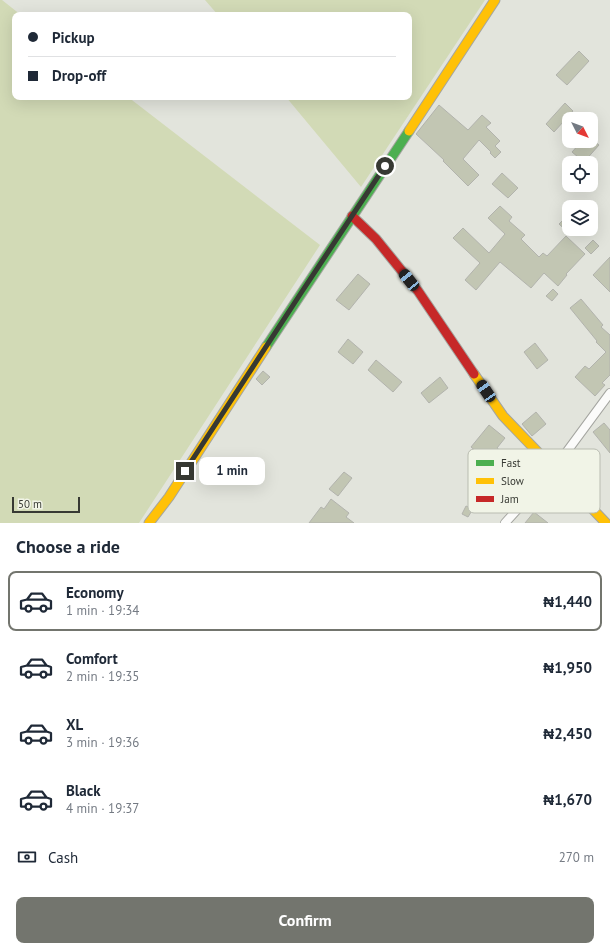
<!DOCTYPE html>
<meta charset="utf-8">
<style>
body{margin:0;font-family:"PT Sans",sans-serif;background:#f2f2f3;color:#1f2937;height:100vh;display:flex;flex-direction:column;font-size:15px;white-space:nowrap}
*{box-sizing:border-box;margin:0}
p{font-size:13px;color:#747a83}
.icon{flex:none;width:22px;height:22px;fill:none;stroke:currentColor;stroke-width:2;stroke-linecap:round;stroke-linejoin:round}
.map{position:relative;height:523px;overflow:hidden}
.side{display:flex;flex-direction:column;background:#fff;flex:1}
.side>*{flex:none}
.guide{position:absolute;left:12px;top:12px;width:400px;height:88px;border-radius:8px;box-shadow:0 4px 16px #0002;display:grid;align-content:center;height:88px;padding:0 16px;background:#fff}
.needle{width:26px;rotate:132deg}
.controls{position:absolute;left:562px;top:112px;display:grid;gap:8px}
.controls a{display:grid;place-items:center;width:36px;height:36px;border-radius:8px;background:#fff;box-shadow:0 4px 16px #0002;font-size:20px}
.scale{position:absolute;left:12px;bottom:10px;width:68px;box-sizing:border-box;padding-left:4px;border:2px solid #373933;border-top:0;font-size:11px;line-height:14px;white-space:nowrap;color:#373933;-webkit-text-stroke:3px #f1f4e7;paint-order:stroke}
.end{position:absolute;width:18px;height:18px;margin:-9px;border:5px solid #373933;background:#fff;box-shadow:0 0 0 2px #fff}
.from{border-radius:50%}
.bubble{position:absolute;height:28px;border-radius:8px;background:#fff;box-shadow:0 4px 16px #0002;font-size:13px;font-weight:600;line-height:28px;text-align:center}
.car{position:absolute;width:12px;height:24px;margin:-12px -6px;border-radius:5px;box-shadow:0 0 3px 1px #0007;background:linear-gradient(#222 24%,#8ab4d8 0 40%,#222 0 76%,#8ab4d8 0 86%,#222 0)}
.guide b{display:flex;align-items:center;gap:14px;height:38px;font-size:15px}
.guide b+b{border-top:1px solid #e0e1e3}
.guide i{width:10px;height:10px;background:#1f2937}
ul{padding:0;list-style:none}
li{display:flex;align-items:center;gap:12px;height:60px;margin:0 8px 6px;padding:0 8px;border:2px solid transparent;border-radius:8px}
li div{flex:1}
li b{display:block;font-size:15px}
li em{font-style:normal;font-weight:600}
li.current{border-color:#73756e}
li>.icon{width:36px;height:36px;stroke-width:1.5}
h2{padding:0 16px;font-size:18px;line-height:48px}
.pay{display:flex;align-items:center;gap:10px;height:44px;padding:0 16px;font-size:15px}
.pay p{margin-inline-start:auto}
.cta{display:flex;gap:8px;margin-top:auto;padding:8px 16px}
.cta a{flex:1;height:46px;border-radius:8px;background:#73756e;color:#fff;font-size:16px;font-weight:600;line-height:46px;text-align:center}
.map>svg:first-child{display:block}
.green{fill:#d2dab6}
.building{fill:#c2c6b3;stroke:#b2b3ad}
.lines{fill:none;stroke-linecap:round;stroke-linejoin:round}
.street-casing{stroke:#a4a5a0;stroke-width:10}
.fast-casing{stroke:#a4a5a0;stroke-width:11}
.slow-casing{stroke:#a4a5a0;stroke-width:11}
.jam-casing{stroke:#a4a5a0;stroke-width:11}
.street{stroke:#fbfbfa;stroke-width:8}
.fast{stroke:#4caf50;stroke-width:9}
.slow{stroke:#ffc107;stroke-width:9}
.jam{stroke:#c62828;stroke-width:9}
.route{stroke:#373933;stroke-width:5}
.key{fill:#f1f4e7;stroke:#b9bcb1;stroke-width:1}
.key-label{font-size:11px;fill:#373933}
</style>
<div class="map">
<svg width="610" height="523" viewBox="0 0 610 523">
<rect width="100%" height="100%" fill="#e2e4dc"/>
<path class="green" d="M0,0H2L21,15H15V97H128L320,245L139,523H0Z
M205,0H485L361,187L286,97H409V15H218Z"/>
<path class="building" d="M579,51L589,61L567,85L556,75Z
M565,103L573,111L554,132L546,124Z
M439,105L468,130L482,115L491,123L486,127L500,141L495,146L501,152L495,158L490,153L491,152L479,140L463,159L479,175L468,186L443,161L444,160L416,134Z
M582,141H594L599,145L584,162L572,152Z
M502,173L518,188L508,198L492,184Z
M500,206L512,217L509,221L525,235L521,239L539,257L543,253L547,256L566,236L585,254L566,274L567,275L558,286L544,273L531,288L500,262L476,290L465,280L480,263L453,238L463,228L489,253L505,234L488,218Z
M569,214V233L559,224Z
M593,240L599,246L591,254L585,248Z
M610,257V292L593,275Z
M358,274L370,284L349,310L336,300Z
M553,289L558,294L552,301L546,296Z
M581,299L603,325L601,327L610,335V375L602,383L605,385L595,396L575,377L585,366L589,369L606,352L596,342L597,341L570,308Z
M348,339L363,352L353,364L338,352Z
M535,343L548,360L537,369L524,352Z
M376,360L402,382L393,392L368,370Z
M263,371L270,377L262,385L256,379Z
M440,377L448,388L429,403L421,393Z
M536,412L546,424L532,436L522,424Z
M604,423L610,430V453L593,432Z
M489,425L505,438L497,448L536,480L525,493L471,447Z
M344,472L352,478L338,496L329,489Z
M331,499L349,513L346,517L354,523H309L321,507L324,509Z
M466,506L473,509L468,517L462,514Z
M534,512L548,523H525Z"/>
<g class="lines">
<defs>
<path id="street" d="M505,523L554,469L610,393"/>
<path id="fast" d="M266,347L409,131"/>
<path id="slow" d="M409,131L495,0
M474,374L503,416L606,523
M149,523L169,497L266,347"/>
<path id="jam" d="M352,216L376,239L418,291L474,374"/>
</defs>
<use href="#street" class="street-casing"/>
<use href="#fast" class="fast-casing"/>
<use href="#slow" class="slow-casing"/>
<use href="#jam" class="jam-casing"/>
<use href="#street" class="street"/>
<use href="#fast" class="fast"/>
<use href="#slow" class="slow"/>
<use href="#jam" class="jam"/>
</g>
<g class="lines">
<path class="route" d="M185,471L301,293L385,166"/>
</g>
<rect x="468" y="449" width="132" height="64" rx="6" class="key"/>
<rect x="476" y="460" width="18" height="6" fill="#4caf50"/>
<rect x="476" y="478" width="18" height="6" fill="#ffc107"/>
<rect x="476" y="496" width="18" height="6" fill="#c62828"/>
<g class="key-label">
<text x="501" y="467">Fast</text>
<text x="501" y="485">Slow</text>
<text x="501" y="503">Jam</text>
</g>
</svg>
<div class="controls">
<a><svg class="needle" viewBox="-14 -14 28 28"><path d="M0-13l5 13h-10z" fill="#e53935"/><path d="M0 13l5-13h-10z" fill="#747a83"/></svg></a>
<a><svg class="icon" aria-label="locate" viewBox="0 0 24 24"><circle cx="12" cy="12" r="6"/><path d="M12 2v4M12 18v4M2 12h4M18 12h4"/></svg></a>
<a><svg class="icon" aria-label="layers" viewBox="0 0 24 24"><path d="M12 4l9 5-9 5-9-5zM3 14l9 5 9-5"/></svg></a>
</div>
<div class="scale">50 m</div>
<i class="end from" style="left:385px;top:166px"></i>
<i class="end" style="left:185px;top:471px"></i>
<div class="bubble" style="left:199px;top:457px;width:66px">1 min</div>
<i class="car" style="left:409px;top:280px;rotate:321deg"></i>
<i class="car" style="left:486px;top:391px;rotate:326deg"></i>
<div class="guide">
<b><i class="from"></i>Pickup</b>
<b><i></i>Drop-off</b>
</div>
</div>
<section class="side">
<h2>Choose a ride</h2>
<ul>
<li class="current"><svg class="icon" aria-label="car" viewBox="0 0 24 24"><path d="M5 17H2v-5l4-1 3-4h7l3 4 3 1v5h-3M9 17h6M6 11h13"/><circle cx="7" cy="17" r="2"/><circle cx="17" cy="17" r="2"/></svg><div><b>Economy</b><p>1 min · 19:34</p></div><em>₦1,440</em></li>
<li><svg class="icon" aria-label="car" viewBox="0 0 24 24"><path d="M5 17H2v-5l4-1 3-4h7l3 4 3 1v5h-3M9 17h6M6 11h13"/><circle cx="7" cy="17" r="2"/><circle cx="17" cy="17" r="2"/></svg><div><b>Comfort</b><p>2 min · 19:35</p></div><em>₦1,950</em></li>
<li><svg class="icon" aria-label="car" viewBox="0 0 24 24"><path d="M5 17H2v-5l4-1 3-4h7l3 4 3 1v5h-3M9 17h6M6 11h13"/><circle cx="7" cy="17" r="2"/><circle cx="17" cy="17" r="2"/></svg><div><b>XL</b><p>3 min · 19:36</p></div><em>₦2,450</em></li>
<li><svg class="icon" aria-label="car" viewBox="0 0 24 24"><path d="M5 17H2v-5l4-1 3-4h7l3 4 3 1v5h-3M9 17h6M6 11h13"/><circle cx="7" cy="17" r="2"/><circle cx="17" cy="17" r="2"/></svg><div><b>Black</b><p>4 min · 19:37</p></div><em>₦1,670</em></li>
</ul>
<div class="pay"><svg class="icon" aria-label="cash" viewBox="0 0 24 24"><path d="M3 7h18v10H3z"/><circle cx="12" cy="12" r="2"/></svg>Cash<p>270 m</p></div>
<div class="cta"><a>Confirm</a></div>
</section>
